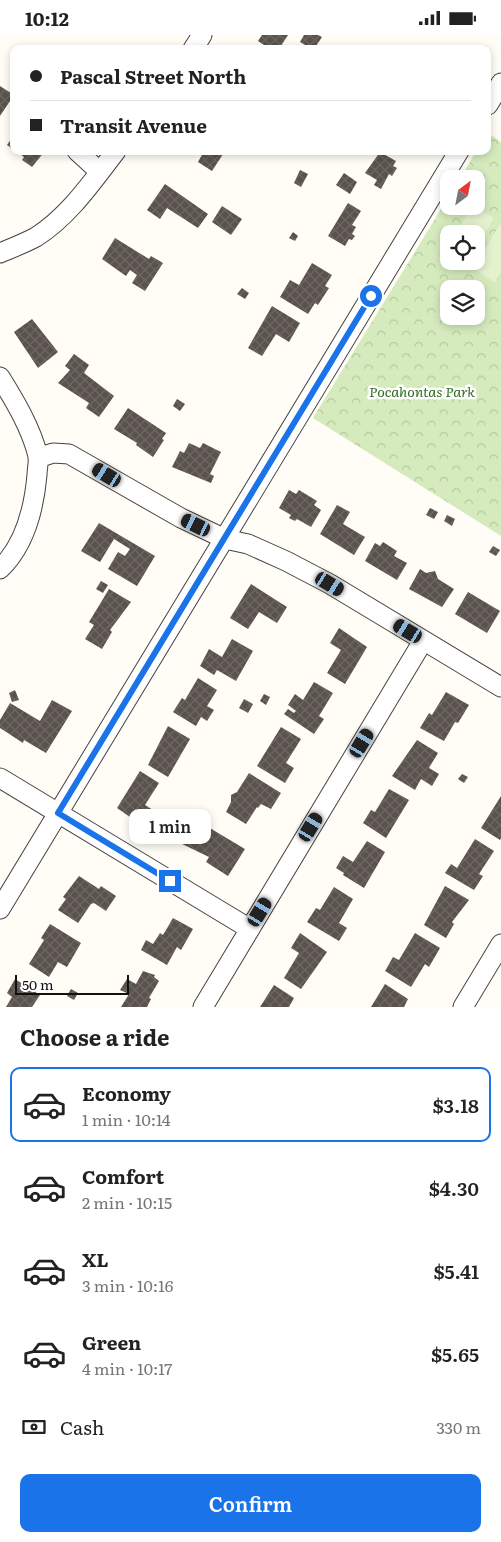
<!DOCTYPE html>
<meta charset="utf-8">
<style>
body{margin:0;font-family:Literata,serif;background:#f2f2f2;color:#222;height:100vh;display:flex;flex-direction:column;font-size:19px;white-space:nowrap}
*{box-sizing:border-box;margin:0}
p{font-size:16px;color:#767676}
.icon{flex:none;width:28px;height:28px;fill:none;stroke:currentColor;stroke-width:2;stroke-linecap:round;stroke-linejoin:round}
.map{position:relative;height:972px;overflow:hidden}
.panel{display:flex;flex-direction:column;background:#fff;flex:1}
.panel>*{flex:none}
.guide{position:absolute;left:10px;top:10px;width:481px;height:110px;border-radius:10px;box-shadow:0 2px 8px #0003;display:grid;align-content:center;height:110px;padding:0 20px;background:#fff}
.needle{width:32px;rotate:32deg}
.fabs{position:absolute;left:440px;top:135px;display:grid;gap:10px}
.fabs a{display:grid;place-items:center;width:45px;height:45px;border-radius:10px;background:#fff;box-shadow:0 2px 8px #0003;font-size:25px}
.scale{position:absolute;left:15px;bottom:12px;width:114px;box-sizing:border-box;padding-left:5px;border:2px solid #111;border-top:0;font-size:14px;line-height:18px;white-space:nowrap;color:#111;-webkit-text-stroke:4px #fff;paint-order:stroke}
.end{position:absolute;width:22px;height:22px;margin:-11px;border:6px solid #1a73e8;background:#fff;box-shadow:0 0 0 2px #fff}
.from{border-radius:50%}
.bubble{position:absolute;height:35px;border-radius:10px;background:#fff;box-shadow:0 2px 8px #0003;font-size:16px;font-weight:600;line-height:35px;text-align:center}
.car{position:absolute;width:15px;height:30px;margin:-15px -8px;border-radius:6px;box-shadow:0 0 4px 1px #0007;background:linear-gradient(#222 24%,#8ab4d8 0 40%,#222 0 76%,#8ab4d8 0 86%,#222 0)}
.guide b{display:flex;align-items:center;gap:18px;height:48px;font-size:19px}
.guide b+b{border-top:1px solid #e0e0e0}
.guide i{width:12px;height:12px;background:#222}
ul{padding:0;list-style:none}
li{display:flex;align-items:center;gap:15px;height:75px;margin:0 10px 8px;padding:0 10px;border:2px solid transparent;border-radius:10px}
li div{flex:1}
li b{display:block;font-size:19px}
li em{font-style:normal;font-weight:600}
li.selected{border-color:#1a73e8}
li>.icon{width:45px;height:45px;stroke-width:1.5}
h2{padding:0 20px;font-size:22px;line-height:60px}
.pay{display:flex;align-items:center;gap:12px;height:55px;padding:0 20px;font-size:19px}
.pay p{margin-inline-start:auto}
.primary-button{display:flex;gap:10px;margin-top:auto;padding:10px 20px}
.primary-button a{flex:1;height:58px;border-radius:10px;background:#1a73e8;color:#fff;font-size:20px;font-weight:600;line-height:58px;text-align:center}
.status{display:flex;justify-content:space-between;align-items:center;height:35px;padding:0 25px;background:#fff;direction:ltr}
.status svg{height:14px;fill:currentColor}
.map>svg:first-child{display:block}
.park{fill:url(#park-crowns);fill-rule:evenodd}
.pitch{fill:#e6f2cf}
.building{fill:url(#building-cross-hatch)}
.lines{fill:none;stroke-linecap:round;stroke-linejoin:round}
.minor-casing{stroke:#444;stroke-width:21}
.minor{stroke:#fff;stroke-width:19}
.route{stroke:#1a73e8;stroke-width:6}
.labels{text-anchor:middle;stroke-width:5;stroke-linejoin:round;paint-order:stroke}
.park-label{font-size:14px;font-style:italic;fill:#2f6b1f;stroke:#fff}
</style>
<div class="status"><b>10:12</b><svg viewBox="0 0 49 12"><path d="M0 12V9h3v3zM5 12V6h3v6zM10 12V3h3v9zM15 12V0h3v12zM26 1h20v11H26zM47 4h2v5h-2z"/></svg></div>
<div class="map">
<svg width="501" height="972" viewBox="0 0 501 972">
<defs>
<pattern id="park-crowns" width="20" height="18" patternUnits="userSpaceOnUse" patternTransform="scale(1.25)"><rect width="20" height="18" fill="#d5ebbd"/><path d="M2 6a3 3 0 1 1 6 0M12 15a3 3 0 1 1 6 0" fill="none" stroke="#b6c8a1"/></pattern>
<pattern id="building-cross-hatch" width="8" height="8" patternUnits="userSpaceOnUse" patternTransform="scale(1.25)"><rect width="8" height="8" fill="#5a524d"/><path d="M0 0l8 8M0 8l8-8" fill="none" stroke="#6d6662"/></pattern>
</defs>
<rect width="100%" height="100%" fill="#fffdf5"/>
<path class="park" d="M488,98L501,107V501L313,383L449,161V171H476V144H460L476,116H488ZM449,199H476V226H449ZM449,254H476V281H449Z"/>
<path class="pitch" d="M472,171L494,183L476,214V199H456Z
M501,187V237L495,247L474,234Z"/>
<path class="building" d="M262,0H288L279,14H270L258,6Z
M304,0H318L322,2L314,14H312L300,7Z
M0,51L14,60L0,81Z
M14,100V115L7,110Z
M16,116H45L32,132L22,125L24,122Z
M200,116H225L212,136L198,127L203,118Z
M380,117L396,126L393,131L397,133L392,141L389,139L381,154L374,150L377,145L365,138Z
M300,135L308,139L301,152L294,148Z
M344,138L357,147L350,159L336,150Z
M165,149L208,179L198,193L167,173L160,184L147,175Z
M348,168L361,176L352,190L356,192L352,199L355,201L352,205L349,204L345,211L328,201Z
M222,171L242,184L231,200L212,187Z
M293,197L298,201L295,206L289,203Z
M115,203L149,224L151,221L163,228L145,256L132,248L137,240L130,235L126,241L102,224Z
M312,228L332,240L325,251L329,253L318,270L315,268L308,279L280,262L290,245L299,250Z
M242,253L249,258L245,264L237,259Z
M272,271L300,288L289,307L276,299L262,321L248,313Z
M32,284L58,317L38,333L14,297Z
M74,319L89,330L84,338L114,361L99,382L86,373L89,368L58,348L70,335L65,331Z
M177,364L185,369L180,376L173,371Z
M128,373L166,398L162,404L164,405L153,422L136,410L137,408L114,394Z
M189,408L200,413L203,408L221,417L210,439L214,441L211,448L172,432L180,416L184,418Z
M289,455L296,459L299,455L317,466L314,470L321,475L311,492L297,484L295,486L289,483L291,480L279,473Z
M337,470L350,477L343,489L365,502L354,520L320,499Z
M430,473L438,477L434,484L426,480Z
M447,480L455,484L452,491L444,486Z
M99,488L155,521L137,551L108,534L118,517L125,521L130,514L114,504L100,527L81,516Z
M383,507L397,516L394,521L407,528L397,545L365,526L375,508L380,511Z
M493,511L500,515L496,521L489,517Z
M420,534L426,538L435,536L438,544L454,554L442,572L409,554Z
M101,546L108,550L103,558L96,554Z
M251,549L287,572L277,588L259,577L248,594L230,583Z
M109,554L131,567L110,595L112,597L102,614L85,604L94,590L89,587Z
M468,557L500,576L487,598L455,579Z
M339,593L367,612L345,649L327,638L341,615L330,608Z
M232,604L253,616L236,646L217,635L214,640L200,631L209,614L222,622Z
M198,643L217,655L207,671L214,675L207,686L201,682L196,691L173,677L182,663L185,665Z
M314,647L333,658L319,681L324,684L314,699L284,679L288,674L294,678L296,676L288,670L295,659L303,665Z
M15,655L19,665L12,667L9,658Z
M446,657L469,670L458,688L455,687L444,706L420,693L429,678L432,680Z
M264,659L270,662L266,670L260,666Z
M244,664L253,669L248,678L239,673Z
M52,665L72,676L46,718L24,705L23,708L0,693V685L10,668L40,686Z
M168,691L190,704L168,742L148,730Z
M281,692L301,704L286,728L294,733L285,748L257,731Z
M417,705L438,718L429,733L439,739L432,751L421,744L415,755L392,741Z
M140,736L159,748L145,770L156,777L146,793L117,773Z
M249,738L281,758L271,774L261,769L258,773L257,772L246,789L226,777L231,767V760L237,757Z
M462,739L468,742L464,748L458,744Z
M389,754L409,765L386,803L363,788L371,775L375,777Z
M501,761V803L500,805L481,793Z
M193,783L245,814L228,841L206,827L209,822L178,807Z
M475,804L494,816L479,839L483,841L474,855L445,838L451,829L457,833Z
M367,806L385,817L364,853L343,840L344,838L336,833L343,821L353,827Z
M79,841L99,854L101,851L116,861L106,876L94,868L91,869L78,888L58,875L66,864L63,862Z
M445,851L469,865L452,887L454,889L446,903L424,890Z
M334,852L353,864L339,888L347,893L339,906L307,887L316,873L320,875Z
M173,883L193,894L181,915L177,912L167,930L141,915L146,905L153,909L160,898L163,900Z
M50,889L81,908L67,932L58,927L49,942L29,929L44,905L41,903Z
M300,898L327,917L301,954L284,943L299,918L291,913Z
M415,898L440,913L429,932L425,929L411,952L385,936L393,922L399,925Z
M143,936L155,940L154,942L159,946L149,963L151,964L147,972H121L129,959L120,955L127,944L136,949Z
M15,944L40,960L32,972H6L12,962L7,958Z
M385,949L408,964L404,972H371Z
M274,950L294,963L289,972H260Z
M71,954L78,958L74,965L67,961Z"/>
<g class="lines">
<defs>
<path id="minor" d="M193,14L202,0
M488,70L501,48
M77,116L100,137
M0,218C12,213 25,208 36,202C69,181 92,147 116,116
M0,342C15,366 31,393 38,421C39,427 37,434 37,440C34,474 25,510 0,534
M38,423L53,418L69,419L181,483L225,504L248,509L286,526L330,549L501,652
M0,743L250,894
M0,874L459,116
M203,972L423,606
M463,972L501,909"/>
</defs>
<use href="#minor" class="minor-casing"/>
<use href="#minor" class="minor"/>
</g>
<g class="lines">
<path class="route" d="M170,846L58,778L371,261"/>
</g>
<g class="labels">
<g class="park-label">
<text x="422" y="362">Pocahontas Park</text>
</g>
</g>
</svg>
<div class="fabs">
<a><svg class="needle" viewBox="-14 -14 28 28"><path d="M0-13l5 13h-10z" fill="#e53935"/><path d="M0 13l5-13h-10z" fill="#767676"/></svg></a>
<a><svg class="icon" aria-label="locate" viewBox="0 0 24 24"><circle cx="12" cy="12" r="6"/><path d="M12 2v4M12 18v4M2 12h4M18 12h4"/></svg></a>
<a><svg class="icon" aria-label="layers" viewBox="0 0 24 24"><path d="M12 4l9 5-9 5-9-5zM3 14l9 5 9-5"/></svg></a>
</div>
<div class="scale">50 m</div>
<i class="end from" style="left:371px;top:261px"></i>
<i class="end" style="left:170px;top:846px"></i>
<div class="bubble" style="left:129px;top:774px;width:82px">1 min</div>
<i class="car" style="left:107px;top:440px;rotate:301deg"></i>
<i class="car" style="left:196px;top:490px;rotate:296deg"></i>
<i class="car" style="left:330px;top:549px;rotate:121deg"></i>
<i class="car" style="left:408px;top:596px;rotate:301deg"></i>
<i class="car" style="left:362px;top:708px;rotate:31deg"></i>
<i class="car" style="left:311px;top:792px;rotate:31deg"></i>
<i class="car" style="left:260px;top:877px;rotate:31deg"></i>
<div class="guide">
<b><i class="from"></i>Pascal Street North</b>
<b><i></i>Transit Avenue</b>
</div>
</div>
<section class="panel">
<h2>Choose a ride</h2>
<ul>
<li class="selected"><svg class="icon" aria-label="car" viewBox="0 0 24 24"><path d="M5 17H2v-5l4-1 3-4h7l3 4 3 1v5h-3M9 17h6M6 11h13"/><circle cx="7" cy="17" r="2"/><circle cx="17" cy="17" r="2"/></svg><div><b>Economy</b><p>1 min · 10:14</p></div><em>$3.18</em></li>
<li><svg class="icon" aria-label="car" viewBox="0 0 24 24"><path d="M5 17H2v-5l4-1 3-4h7l3 4 3 1v5h-3M9 17h6M6 11h13"/><circle cx="7" cy="17" r="2"/><circle cx="17" cy="17" r="2"/></svg><div><b>Comfort</b><p>2 min · 10:15</p></div><em>$4.30</em></li>
<li><svg class="icon" aria-label="car" viewBox="0 0 24 24"><path d="M5 17H2v-5l4-1 3-4h7l3 4 3 1v5h-3M9 17h6M6 11h13"/><circle cx="7" cy="17" r="2"/><circle cx="17" cy="17" r="2"/></svg><div><b>XL</b><p>3 min · 10:16</p></div><em>$5.41</em></li>
<li><svg class="icon" aria-label="car" viewBox="0 0 24 24"><path d="M5 17H2v-5l4-1 3-4h7l3 4 3 1v5h-3M9 17h6M6 11h13"/><circle cx="7" cy="17" r="2"/><circle cx="17" cy="17" r="2"/></svg><div><b>Green</b><p>4 min · 10:17</p></div><em>$5.65</em></li>
</ul>
<div class="pay"><svg class="icon" aria-label="cash" viewBox="0 0 24 24"><path d="M3 7h18v10H3z"/><circle cx="12" cy="12" r="2"/></svg>Cash<p>330 m</p></div>
<div class="primary-button"><a>Confirm</a></div>
</section>
